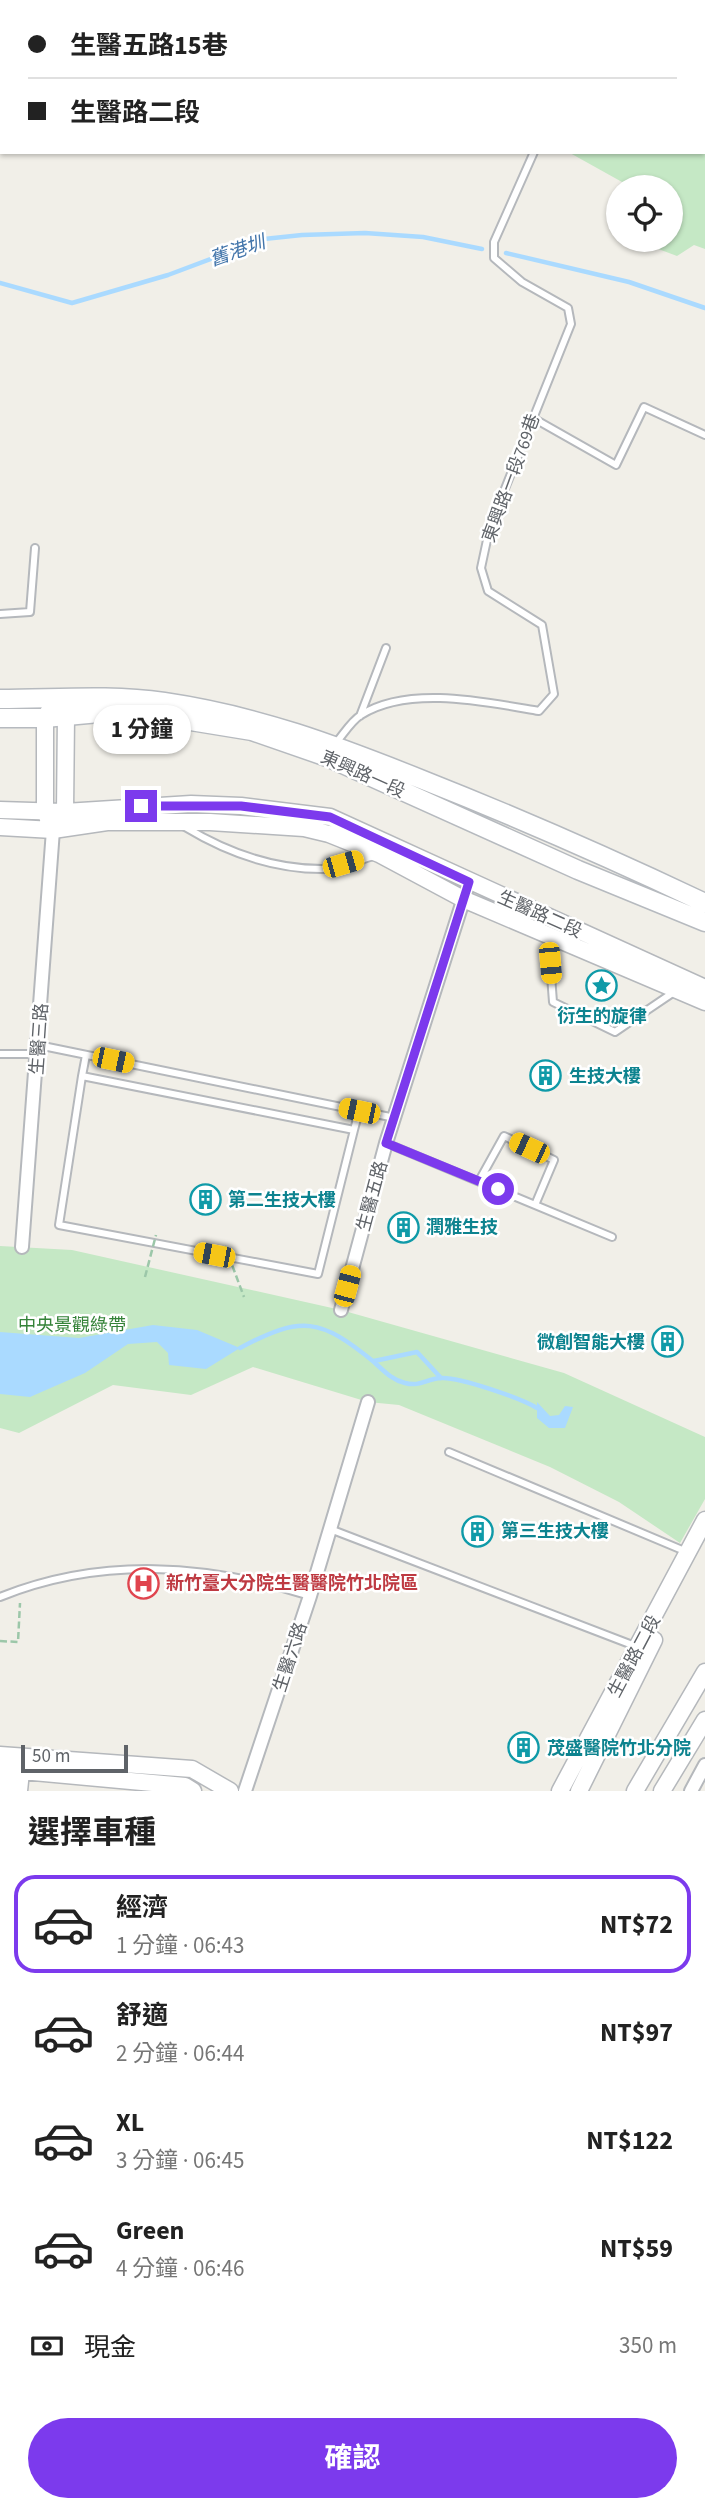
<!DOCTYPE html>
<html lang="zh-TW">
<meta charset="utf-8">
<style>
body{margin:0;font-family:"Source Sans 3","Noto Sans TC",sans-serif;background:#f6f6f6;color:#222;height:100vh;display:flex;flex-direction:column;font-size:26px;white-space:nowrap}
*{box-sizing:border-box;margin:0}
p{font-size:23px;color:#767676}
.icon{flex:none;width:38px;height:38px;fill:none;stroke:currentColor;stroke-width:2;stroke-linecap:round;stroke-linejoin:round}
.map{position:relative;height:1791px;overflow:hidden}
.details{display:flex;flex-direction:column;background:#fff;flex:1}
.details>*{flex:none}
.banner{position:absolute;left:0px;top:0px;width:705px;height:154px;box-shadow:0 2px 5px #0004;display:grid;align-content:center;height:154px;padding:0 28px;background:#fff}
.tools{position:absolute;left:606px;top:175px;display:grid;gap:14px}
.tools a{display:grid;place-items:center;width:77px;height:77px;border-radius:50%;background:#fff;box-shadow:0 2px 5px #0004;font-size:35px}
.scale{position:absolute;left:21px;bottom:18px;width:107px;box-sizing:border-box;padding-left:7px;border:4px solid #5f6368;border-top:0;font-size:19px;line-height:24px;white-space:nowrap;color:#5f6368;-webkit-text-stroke:5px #fff;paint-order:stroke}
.end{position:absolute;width:32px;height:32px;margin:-16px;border:9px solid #7c3aed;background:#fff;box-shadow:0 0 0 4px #fff}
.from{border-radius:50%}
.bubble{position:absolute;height:49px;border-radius:24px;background:#fff;box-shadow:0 2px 5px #0004;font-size:23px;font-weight:700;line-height:49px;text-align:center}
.car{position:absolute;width:21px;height:42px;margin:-21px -10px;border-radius:9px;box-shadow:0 0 5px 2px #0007;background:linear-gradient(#f5c518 24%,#345 0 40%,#f5c518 0 76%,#345 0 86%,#f5c518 0)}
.banner b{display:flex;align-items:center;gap:24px;height:66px;font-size:26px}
.banner b+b{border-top:2px solid #e0e0e0}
.banner i{width:18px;height:18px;background:#222}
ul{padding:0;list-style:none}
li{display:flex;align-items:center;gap:21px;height:98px;margin:0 14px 10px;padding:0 14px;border:4px solid transparent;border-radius:21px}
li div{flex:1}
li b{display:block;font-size:26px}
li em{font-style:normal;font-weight:700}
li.active{border-color:#7c3aed}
li>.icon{width:63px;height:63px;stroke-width:1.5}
h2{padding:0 28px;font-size:32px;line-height:84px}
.pay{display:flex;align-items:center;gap:18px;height:77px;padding:0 28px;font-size:26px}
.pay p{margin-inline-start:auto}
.cta{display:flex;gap:14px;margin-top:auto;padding:14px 28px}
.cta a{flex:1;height:80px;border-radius:42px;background:#7c3aed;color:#fff;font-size:28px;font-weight:700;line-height:80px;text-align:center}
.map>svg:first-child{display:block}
.green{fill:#c5e8c5}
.water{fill:#aadaff}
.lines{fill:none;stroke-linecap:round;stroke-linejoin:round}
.stream{stroke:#aadaff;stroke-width:4.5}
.service-casing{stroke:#b5b8bc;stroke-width:10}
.minor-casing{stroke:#b5b8bc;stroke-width:16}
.tertiary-casing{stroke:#b5b8bc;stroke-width:19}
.secondary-casing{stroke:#b6babf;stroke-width:21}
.path{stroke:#9cc7a9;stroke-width:2.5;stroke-dasharray:7 3.5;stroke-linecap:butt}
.service{stroke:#fff;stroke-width:6}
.minor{stroke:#fff;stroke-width:12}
.tertiary{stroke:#fff;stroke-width:16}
.secondary{stroke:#fff;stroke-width:18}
.path-bridge{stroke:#9cc7a9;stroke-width:2.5;stroke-dasharray:7 3.5;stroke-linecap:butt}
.route{stroke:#7c3aed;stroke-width:9}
.labels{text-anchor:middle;stroke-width:5;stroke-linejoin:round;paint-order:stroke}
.street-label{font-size:18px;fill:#5f6368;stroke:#fff}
.culture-label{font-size:18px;font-weight:bold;fill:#0d838f;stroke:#fff;text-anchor:start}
.park-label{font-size:18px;fill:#348238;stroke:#fff}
.health-label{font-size:18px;font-weight:bold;fill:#be3a42;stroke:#fff;text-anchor:start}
.water-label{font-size:19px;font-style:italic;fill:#4174aa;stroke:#fff}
</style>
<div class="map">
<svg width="705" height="1791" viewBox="0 0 705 1791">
<rect width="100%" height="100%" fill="#f1efe8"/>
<path class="green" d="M705,86V249L694,245L677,256L645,244L648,240H670V187H631L570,153L704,152Z
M0,1246L72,1250L341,1310L564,1373L705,1437V1499L680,1543L619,1502L550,1467L399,1405L368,1402L253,1367L191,1395L113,1385L19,1433L0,1428Z"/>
<path class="water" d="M153,1325L197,1330L240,1348L206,1369L169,1365L168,1353L157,1342L128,1344L85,1373L30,1397L0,1394V1332L79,1338Z
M537,1402L550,1416L559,1415L565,1406L573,1407L565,1428H549L537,1418Z"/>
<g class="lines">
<path class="stream" d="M506,253L629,282L705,308
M0,283L72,303L168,275L264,239L302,235L365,233L423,237L482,249
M240,1348C302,1315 320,1318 374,1362C384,1371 392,1380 405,1383C420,1387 426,1379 441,1378C460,1377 520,1398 537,1408
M374,1361L417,1352L441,1378"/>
<defs>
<path id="service" d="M267,0L269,2
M0,2H2
M76,2V0
M84,2L103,0
M590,2V0
M533,418L616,465L644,407L705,435
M0,614L30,612L35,548
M360,716L386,648
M335,744C343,735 351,721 361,715C408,685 486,702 539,711L554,694L542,625L488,591L481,568L490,526L571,324L568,308L522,282L494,258V242L534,152
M185,827C228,853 274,870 326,869C341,868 359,860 374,856
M548,936L553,1002L615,1032L674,992
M38,1045L395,1118
M0,1054H36
M86,1055L82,1076L354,1130L359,1111
M82,1076L59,1225L318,1274L354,1130
M386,1143L612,1237
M479,1181L504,1136L554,1160L535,1205
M449,1452L687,1552
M330,1529L635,1646
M0,1597C102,1556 207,1564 310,1596"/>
<path id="minor" d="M22,1247L53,830
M341,1310L386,1143L469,882
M245,1791L310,1596L368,1402
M691,1791L705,1765"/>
<path id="tertiary" d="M56,699L66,716L65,812L61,818
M0,810L65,812L191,804L241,806L330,817L705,988
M48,819L45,810V718L51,707
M0,827L53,830L107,822H210L304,828L329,834L379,854L463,899L705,1002
M0,1755L192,1769L230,1791
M0,1769L185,1786L193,1791
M6,1791L7,1761
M19,1791L22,1762
M560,1791L705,1520
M579,1791L654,1640
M635,1791L705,1672
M662,1791L705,1720"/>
<path id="secondary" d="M0,699C55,699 110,694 164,702C259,716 335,745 423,780C519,818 612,859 705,903
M0,718H45L99,713L160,716L252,731L327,757L578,870L705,922"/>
</defs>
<use href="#service" class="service-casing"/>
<use href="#minor" class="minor-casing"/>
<use href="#tertiary" class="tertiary-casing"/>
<use href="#secondary" class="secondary-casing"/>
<path class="path" d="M0,1641L18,1642L20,1603"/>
<use href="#service" class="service"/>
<use href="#minor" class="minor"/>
<use href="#tertiary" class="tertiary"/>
<use href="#secondary" class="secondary"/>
<path class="path-bridge" d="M225,1246L244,1297
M145,1277L156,1235"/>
</g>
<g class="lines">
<path class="route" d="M141,806H241L330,817L469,882L386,1143L498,1189"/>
</g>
<defs>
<symbol id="sight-ring" viewBox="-11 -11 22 22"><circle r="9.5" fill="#fff" stroke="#0f9aa8" stroke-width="1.5"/><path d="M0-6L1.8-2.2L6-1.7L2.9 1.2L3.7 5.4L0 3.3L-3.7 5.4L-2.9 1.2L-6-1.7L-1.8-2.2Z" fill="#0f9aa8"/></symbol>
<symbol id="building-ring" viewBox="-11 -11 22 22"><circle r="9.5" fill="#fff" stroke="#0f9aa8" stroke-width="1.5"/><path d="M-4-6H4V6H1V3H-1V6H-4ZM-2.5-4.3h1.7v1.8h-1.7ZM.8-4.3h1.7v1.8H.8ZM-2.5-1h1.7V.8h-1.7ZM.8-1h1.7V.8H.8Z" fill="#0f9aa8"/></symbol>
<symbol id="hospital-ring" viewBox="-11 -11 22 22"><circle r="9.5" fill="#fff" stroke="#e0444e" stroke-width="1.5"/><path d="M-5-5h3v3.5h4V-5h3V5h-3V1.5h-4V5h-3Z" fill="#e0444e"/></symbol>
</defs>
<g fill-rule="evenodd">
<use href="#sight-ring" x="584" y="968" width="35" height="35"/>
<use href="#building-ring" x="528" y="1058" width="35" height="35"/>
<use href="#building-ring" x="188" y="1182" width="35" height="35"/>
<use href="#building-ring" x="386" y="1210" width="35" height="35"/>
<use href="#building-ring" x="650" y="1324" width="35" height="35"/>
<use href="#building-ring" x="460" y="1514" width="35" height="35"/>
<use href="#hospital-ring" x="126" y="1566" width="35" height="35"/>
<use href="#building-ring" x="506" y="1730" width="35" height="35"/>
</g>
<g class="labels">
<g class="street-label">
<text transform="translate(511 478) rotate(-70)" y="6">東興路一段769巷</text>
<text transform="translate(363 774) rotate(24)" y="6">東興路一段</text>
<text transform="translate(540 914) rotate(24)" y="6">生醫路二段</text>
<text transform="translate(39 1039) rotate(-86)" y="6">生醫三路</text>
<text transform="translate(372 1196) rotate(-75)" y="6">生醫五路</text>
<text transform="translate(634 1656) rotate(-62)" y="6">生醫路二段</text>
<text transform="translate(290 1657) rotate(-72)" y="6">生醫六路</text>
</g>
<g class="culture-label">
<text x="602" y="1022" text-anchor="middle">衍生的旋律</text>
<text x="569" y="1082">生技大樓</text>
<text x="228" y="1206">第二生技大樓</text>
<text x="426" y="1233">潤雅生技</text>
<text x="645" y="1348" text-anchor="end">微創智能大樓</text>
<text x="501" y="1537">第三生技大樓</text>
<text x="547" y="1754">茂盛醫院竹北分院</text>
</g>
<g class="park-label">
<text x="72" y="1331">中央景觀綠帶</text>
</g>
<g class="health-label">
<text x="166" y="1589">新竹臺大分院生醫醫院竹北院區</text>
</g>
<g class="water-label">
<text transform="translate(237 250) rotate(-19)" y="7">舊港圳</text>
</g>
</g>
</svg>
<div class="tools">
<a><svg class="icon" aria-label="locate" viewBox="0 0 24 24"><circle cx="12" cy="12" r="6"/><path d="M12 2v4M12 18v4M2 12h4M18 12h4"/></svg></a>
</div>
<div class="scale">50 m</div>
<i class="end from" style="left:498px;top:1189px"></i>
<i class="end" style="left:141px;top:806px"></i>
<div class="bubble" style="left:93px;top:705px;width:98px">1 分鐘</div>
<i class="car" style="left:343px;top:864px;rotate:74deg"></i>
<i class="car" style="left:550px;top:963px;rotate:175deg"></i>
<i class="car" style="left:113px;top:1060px;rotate:102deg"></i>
<i class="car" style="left:359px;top:1111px;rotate:282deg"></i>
<i class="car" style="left:529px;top:1148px;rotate:295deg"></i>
<i class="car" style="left:214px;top:1255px;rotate:281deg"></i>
<i class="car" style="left:347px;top:1286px;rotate:15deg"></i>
<div class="banner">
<b><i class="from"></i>生醫五路15巷</b>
<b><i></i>生醫路二段</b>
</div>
</div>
<section class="details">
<h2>選擇車種</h2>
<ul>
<li class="active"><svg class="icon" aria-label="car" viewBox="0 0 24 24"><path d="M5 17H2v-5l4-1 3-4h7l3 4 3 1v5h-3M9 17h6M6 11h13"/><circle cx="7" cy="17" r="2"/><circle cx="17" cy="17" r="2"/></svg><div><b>經濟</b><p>1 分鐘 · 06:43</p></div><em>NT$72</em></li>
<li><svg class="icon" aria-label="car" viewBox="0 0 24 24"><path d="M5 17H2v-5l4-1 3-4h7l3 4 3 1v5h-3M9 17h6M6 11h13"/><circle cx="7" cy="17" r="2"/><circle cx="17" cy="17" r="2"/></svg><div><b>舒適</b><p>2 分鐘 · 06:44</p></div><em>NT$97</em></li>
<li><svg class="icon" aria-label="car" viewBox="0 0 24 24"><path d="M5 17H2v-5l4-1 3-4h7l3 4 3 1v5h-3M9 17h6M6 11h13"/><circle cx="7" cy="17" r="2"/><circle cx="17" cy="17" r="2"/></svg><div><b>XL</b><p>3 分鐘 · 06:45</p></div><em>NT$122</em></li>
<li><svg class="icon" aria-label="car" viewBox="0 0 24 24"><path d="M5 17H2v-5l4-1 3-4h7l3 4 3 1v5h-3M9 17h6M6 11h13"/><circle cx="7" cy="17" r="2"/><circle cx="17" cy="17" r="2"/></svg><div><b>Green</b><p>4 分鐘 · 06:46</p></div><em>NT$59</em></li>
</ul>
<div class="pay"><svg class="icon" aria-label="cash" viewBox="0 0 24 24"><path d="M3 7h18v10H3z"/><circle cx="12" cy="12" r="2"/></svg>現金<p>350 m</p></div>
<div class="cta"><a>確認</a></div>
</section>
